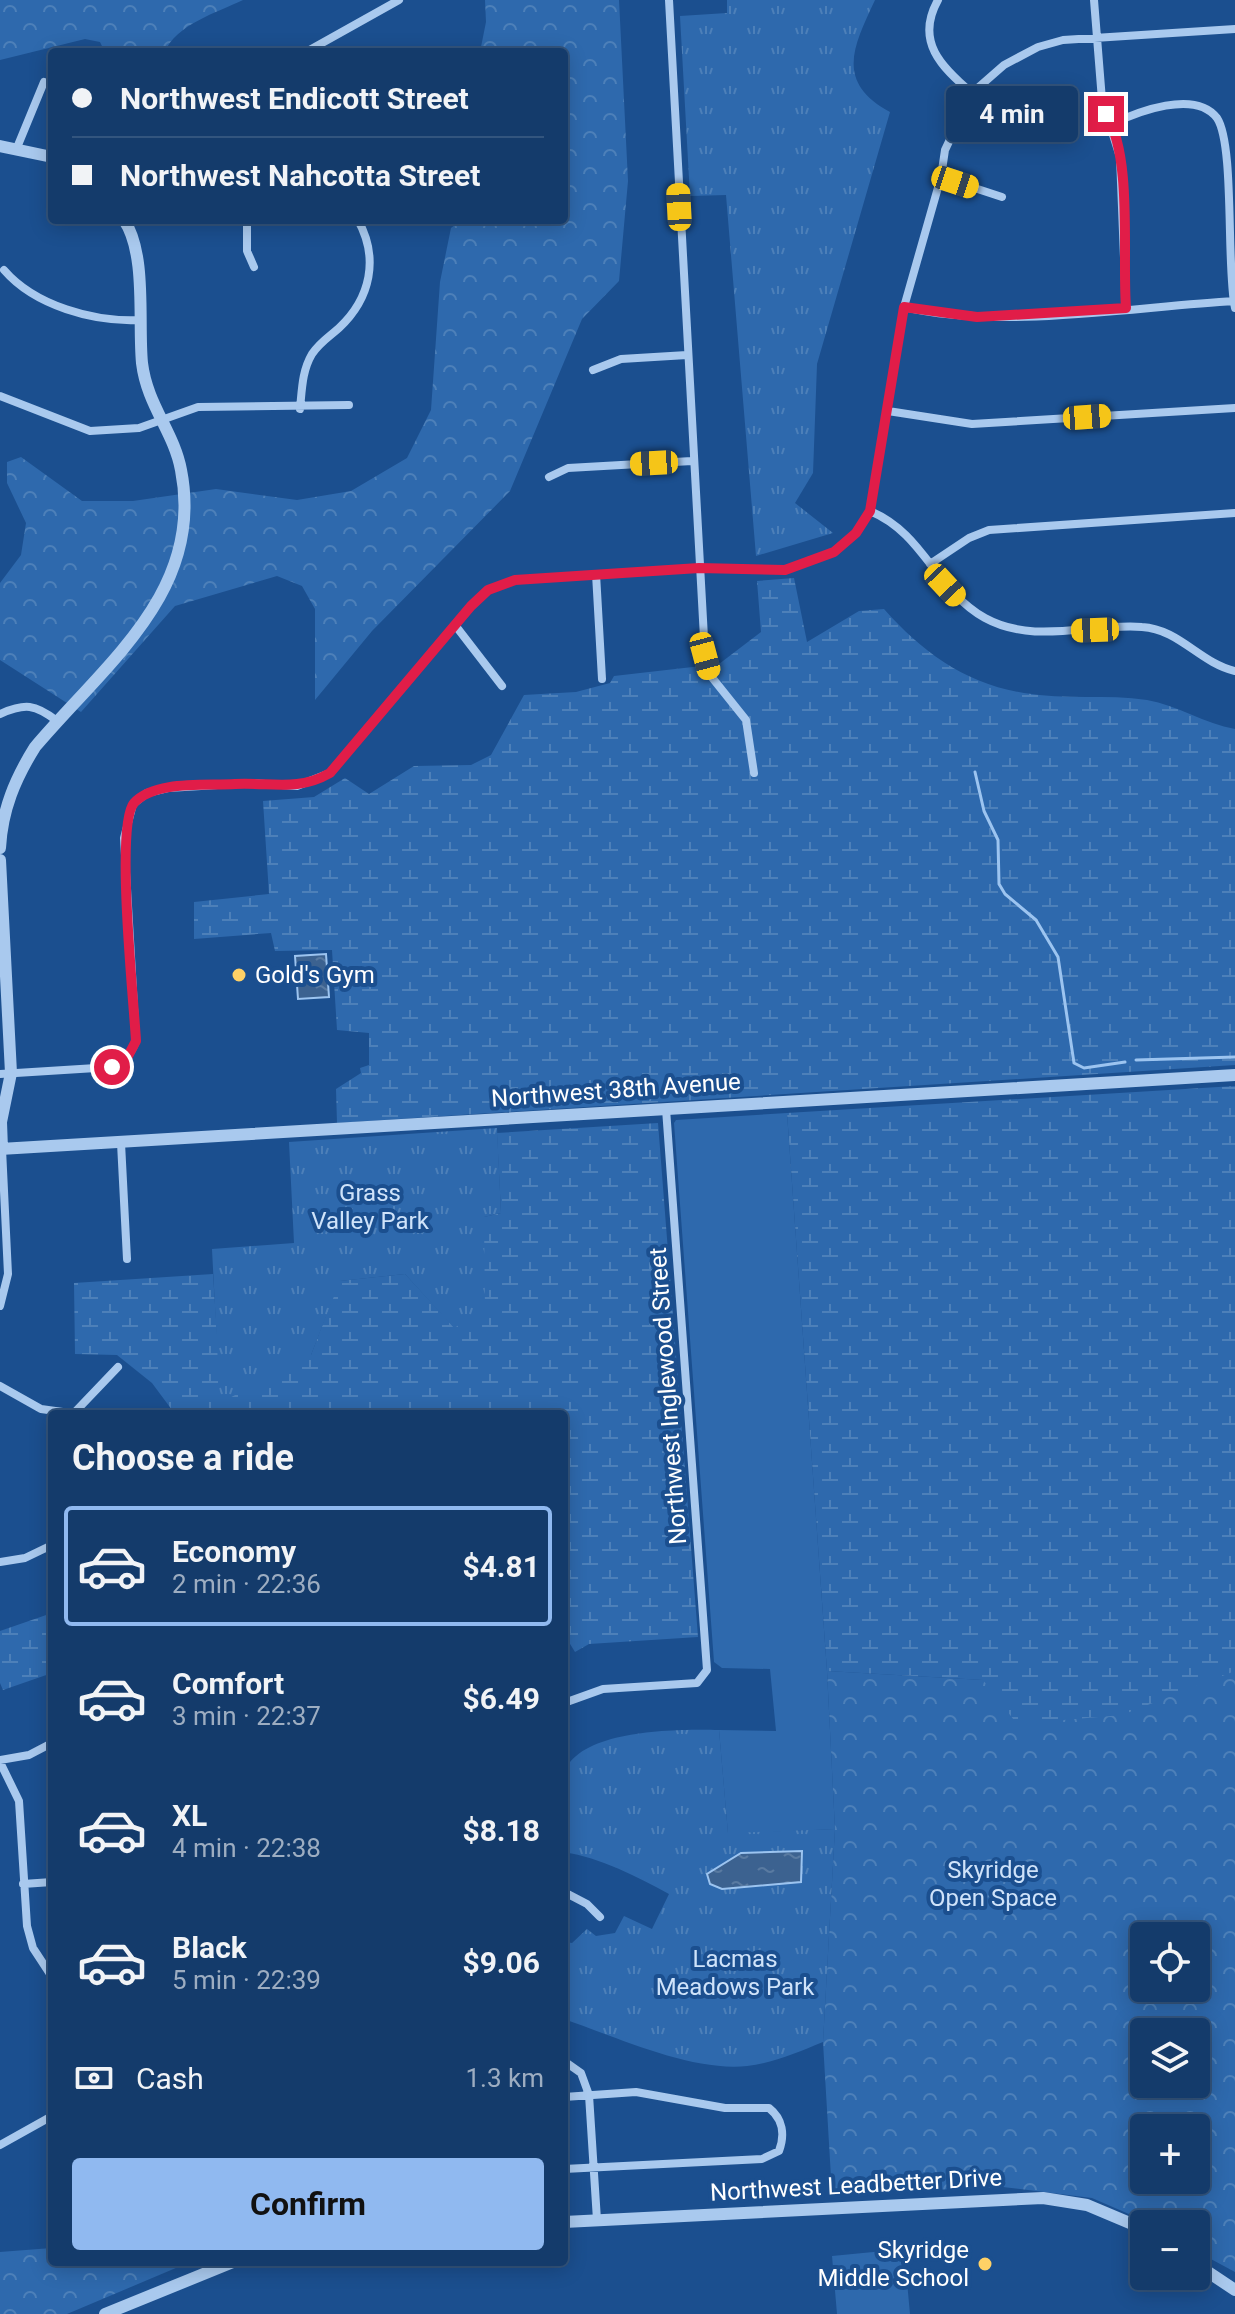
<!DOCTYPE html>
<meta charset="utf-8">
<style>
body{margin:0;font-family:Roboto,sans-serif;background:#214673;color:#f1f3f6;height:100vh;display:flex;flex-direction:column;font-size:30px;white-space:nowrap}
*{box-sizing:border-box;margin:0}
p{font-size:26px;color:#9dadc1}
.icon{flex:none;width:44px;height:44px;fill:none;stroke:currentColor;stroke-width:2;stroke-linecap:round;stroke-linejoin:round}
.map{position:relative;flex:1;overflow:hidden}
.side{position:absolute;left:48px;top:1410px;width:520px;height:856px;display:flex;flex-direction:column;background:#143b6b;border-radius:8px;box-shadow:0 4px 20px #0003,0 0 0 2px #33557e}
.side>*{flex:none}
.guide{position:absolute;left:48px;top:48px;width:520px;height:176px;border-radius:8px;box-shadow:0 4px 20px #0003,0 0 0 2px #33557e;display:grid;align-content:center;height:176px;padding:0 24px;background:#143b6b}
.tools{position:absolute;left:1130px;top:1922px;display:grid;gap:16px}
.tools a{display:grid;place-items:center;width:80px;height:80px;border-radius:8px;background:#143b6b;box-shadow:0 4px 20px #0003,0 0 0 2px #33557e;font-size:40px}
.end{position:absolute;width:36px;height:36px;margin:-18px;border:10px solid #e11d48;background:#fff;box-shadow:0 0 0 4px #fff}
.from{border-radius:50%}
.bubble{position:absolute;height:56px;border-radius:8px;background:#143b6b;box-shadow:0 4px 20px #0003,0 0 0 2px #33557e;font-size:26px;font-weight:700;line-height:56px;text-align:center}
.car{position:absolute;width:24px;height:48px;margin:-24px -12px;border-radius:10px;box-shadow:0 0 6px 2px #0007;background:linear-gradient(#f5c518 24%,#345 0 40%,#f5c518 0 76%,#345 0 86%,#f5c518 0)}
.guide b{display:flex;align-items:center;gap:28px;height:76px;font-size:30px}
.guide b+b{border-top:2px solid #33557e}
.guide i{width:20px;height:20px;background:#f1f3f6}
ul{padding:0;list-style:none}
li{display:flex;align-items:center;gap:24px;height:120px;margin:0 16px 12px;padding:0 8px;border:4px solid transparent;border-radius:8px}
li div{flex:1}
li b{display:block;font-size:30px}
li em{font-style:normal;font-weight:700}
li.selected{border-color:#90b9f0}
li>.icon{width:72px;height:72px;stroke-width:1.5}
h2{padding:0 24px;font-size:36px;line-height:96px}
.pay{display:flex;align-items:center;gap:20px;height:88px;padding:0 24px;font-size:30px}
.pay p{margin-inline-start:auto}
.primary-button{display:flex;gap:16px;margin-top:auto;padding:16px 24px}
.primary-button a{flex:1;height:92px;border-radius:8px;background:#90b9f0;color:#111;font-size:32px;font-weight:700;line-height:92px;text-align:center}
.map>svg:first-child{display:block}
.grass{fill:#2e69ad}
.forest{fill:url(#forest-crowns);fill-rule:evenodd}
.wetland{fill:url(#wetland-marsh)}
.park{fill:url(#park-tufts)}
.water{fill:url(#water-ripples);stroke:#9cc4f0;stroke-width:2}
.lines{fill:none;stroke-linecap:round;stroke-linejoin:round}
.stream{stroke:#9cc4f0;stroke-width:3}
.minor{stroke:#a9c9ee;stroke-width:8}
.tertiary{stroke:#a9c9ee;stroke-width:12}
.route{stroke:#e11d48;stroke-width:10}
.poi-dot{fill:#ffd166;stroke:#1b4f8f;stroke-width:3}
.labels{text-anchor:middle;stroke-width:8;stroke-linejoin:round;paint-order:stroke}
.poi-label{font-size:24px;fill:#fff;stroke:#1b4f8f;text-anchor:start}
.street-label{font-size:24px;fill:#fff;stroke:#1b4f8f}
.park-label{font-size:24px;fill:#cfe3fa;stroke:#1b4f8f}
</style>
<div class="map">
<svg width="1235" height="2314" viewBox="0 0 1235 2314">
<defs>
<pattern id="forest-crowns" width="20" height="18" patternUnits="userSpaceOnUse" patternTransform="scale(2)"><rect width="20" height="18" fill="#2e69ad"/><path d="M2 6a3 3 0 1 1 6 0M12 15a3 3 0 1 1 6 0" fill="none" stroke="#4d80b9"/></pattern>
<pattern id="wetland-marsh" width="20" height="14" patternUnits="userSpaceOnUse" patternTransform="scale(2)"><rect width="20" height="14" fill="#2e69ad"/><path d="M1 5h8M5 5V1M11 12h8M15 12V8" fill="none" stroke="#4d80b9"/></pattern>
<pattern id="park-tufts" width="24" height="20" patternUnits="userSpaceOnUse" patternTransform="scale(2)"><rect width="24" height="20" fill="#2e69ad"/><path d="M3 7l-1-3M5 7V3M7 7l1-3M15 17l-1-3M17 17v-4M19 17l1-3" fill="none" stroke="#4d80b9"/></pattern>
<pattern id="water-ripples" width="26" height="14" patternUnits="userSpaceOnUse" patternTransform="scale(2)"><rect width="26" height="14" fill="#3c6290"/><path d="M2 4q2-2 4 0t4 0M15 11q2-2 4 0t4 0" fill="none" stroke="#597aa1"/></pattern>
</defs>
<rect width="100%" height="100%" fill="#1b4f8f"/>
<path class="grass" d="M787,1113L827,1671L835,1829L728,1834L719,1730L776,1731L770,1669L722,1668L714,1662L674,1123L676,1120Z
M904,2249L910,2314H837L832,2256Z"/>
<path class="forest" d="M0,0H243C218,12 175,25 165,52H105L100,42L85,39L0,60Z
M485,0H619L628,181L619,281L582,319L510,491L372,631L315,700V609L302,586L277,576L175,606L81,712L0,660V583L21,555L26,523L7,483V462L21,457L82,501H133L216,489L297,500L351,491L407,458L431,410L440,282L451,228L461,220H564V52H480L486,22Z
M827,1671L983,1680L1235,1671V2272L1196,2251V2224H1152L1092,2198L1003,2187L832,2194L823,2042L835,1829ZM1144,1936H1196V1988H1144ZM1144,2032H1196V2084H1144ZM1144,2128H1196V2180H1144Z
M52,2248V2262H190L67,2314H0V2252Z"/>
<path class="wetland" d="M794,578L807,642L859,611L884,609C922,652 966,684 1024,693C1064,700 1107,694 1147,700C1177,705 1205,724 1235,729V1065L337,1123L336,1089L361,1073L360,1068L369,1065V1033L337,1030L332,950L275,951L271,933L194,939V902L269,894L263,801L314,797L345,778L369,794L414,766L471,765L491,755L524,695L576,692L610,683L614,676L719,664L761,632L757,581Z
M1235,1086V1671L1122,1715L1017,1724L983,1680L827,1671L787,1113Z
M658,1123L698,1637L589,1644L575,1652L564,1634V1414H175L152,1383L117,1355L75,1354L74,1283L213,1274L218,1350L311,1355L339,1281L405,1274L454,1327L484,1217L501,1213L497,1133Z
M52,1613V1673L3,1690L0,1683V1631Z"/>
<path class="park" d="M727,0H875C853,47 835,82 890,112L817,364L813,473L795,503L833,533L756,556L726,195L690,196L680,16L727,13Z
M497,1128L501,1213L484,1217L485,1310L454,1328L405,1274L340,1281L311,1355L220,1403L212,1249L294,1243L289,1142Z
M719,1730L728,1833L835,1829L823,2042C798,2052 774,2063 747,2066C692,2072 616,2037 564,2019V1942L572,1943L587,1929L596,1936L615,1933L624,1916L652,1929L669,1894C636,1876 601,1858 564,1852C564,1833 558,1787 565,1771C582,1729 679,1729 719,1730Z"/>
<path class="water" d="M326,954L329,997L298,999L295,956Z
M802,1851L801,1882L722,1889L710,1884L707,1874L741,1853Z"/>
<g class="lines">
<path class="stream" d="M975,772L984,811L998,840L999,884L1005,894L1036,920L1058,957L1074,1063L1084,1068L1125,1062
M1136,1060L1235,1057"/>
<path class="minor" d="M669,0L705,656L710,675L746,720L754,773
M938,0C915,41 941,67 972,93
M1094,0L1102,100L1120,157L1126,308
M306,52L399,0
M1112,124C1137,112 1195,89 1217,118C1235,145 1226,267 1235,308
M16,150L44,82
M941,177L1002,197
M247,220V251L254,267
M4,270C35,306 94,322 139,320
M904,307C1003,330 1132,307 1234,301
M593,370L621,359L687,355
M0,396L90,431L139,428L198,407L349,405
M300,409C302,389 302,371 312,354C320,342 329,337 339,328C371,298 379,258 358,220
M888,411L972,424L1235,408
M549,477L568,468L692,461
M870,511C925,534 934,589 985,618C1034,645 1090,623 1142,627C1179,629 1200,663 1235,671
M930,564L969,538L989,530L1235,513
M596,574L602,679
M455,625L502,686
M0,714C25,703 35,704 57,721
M0,1074L112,1067C125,1062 131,1054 136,1041L124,838L133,804L147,793L168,788L251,783L297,786L330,773L471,606L488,590L515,580L699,568L785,570L834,552L856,533L870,511L904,307L941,177L945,150L972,93L1004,65L1038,47L1063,40L1235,29
M121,1143L127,1259
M0,1306L8,1274L2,1149
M0,1386L41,1409L77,1414
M75,1412L118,1367
M0,1562L25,1558L52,1545
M564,1703L603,1689L697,1683L707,1670L666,1109
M0,1760L29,1755L52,1743
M0,1762L19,1801L27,1926L33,1948L52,1977
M23,1884L52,1882
M564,1892L587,1904L600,1917
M564,2061L581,2073L589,2095L597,2220
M564,2097L636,2092L725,2108H769C783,2119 785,2135 779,2151L762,2159L564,2169
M0,2145L52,2116"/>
<path class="tertiary" d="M0,146L52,157
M0,848C2,810 15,779 35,747C105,664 205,591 181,470C174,432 147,405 142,363C138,322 147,254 124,220
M0,860L11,1073L1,1122L2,1149
M0,1149L1235,1075
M564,2222L1043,2198L1087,2205L1144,2229
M1196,2264L1235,2290
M105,2314L233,2262"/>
</g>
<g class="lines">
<path class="route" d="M112,1067L127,1058L136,1041C134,1002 115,825 134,803C155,780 206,786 235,784C271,782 297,792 330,773L471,606L488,590L515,580L699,568L785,570L834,552L856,533L870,511L904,307L977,317L1126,308C1122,256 1133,157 1106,114"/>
</g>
<g class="poi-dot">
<circle cx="239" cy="975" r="8"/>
<circle cx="985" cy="2264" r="8"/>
</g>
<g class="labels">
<g class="poi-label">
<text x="255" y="983">Gold's Gym</text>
<text x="969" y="2258" text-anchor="end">Skyridge<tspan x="969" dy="28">Middle School</tspan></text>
</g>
<g class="street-label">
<text transform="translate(616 1090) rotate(-4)" y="8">Northwest 38th Avenue</text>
<text transform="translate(668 1396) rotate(-94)" y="8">Northwest Inglewood Street</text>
<text transform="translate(856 2185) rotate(-3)" y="8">Northwest Leadbetter Drive</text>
</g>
<g class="park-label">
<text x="370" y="1201">Grass<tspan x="370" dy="28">Valley Park</tspan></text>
<text x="993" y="1878">Skyridge<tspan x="993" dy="28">Open Space</tspan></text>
<text x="735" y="1967">Lacmas<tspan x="735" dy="28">Meadows Park</tspan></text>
</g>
</g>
</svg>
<div class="tools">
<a><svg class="icon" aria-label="locate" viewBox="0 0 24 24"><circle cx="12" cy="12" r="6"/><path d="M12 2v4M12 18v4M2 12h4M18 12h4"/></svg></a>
<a><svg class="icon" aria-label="layers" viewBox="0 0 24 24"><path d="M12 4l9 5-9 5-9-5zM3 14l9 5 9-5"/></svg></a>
<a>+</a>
<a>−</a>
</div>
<i class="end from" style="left:112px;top:1067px"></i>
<i class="end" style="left:1106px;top:114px"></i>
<div class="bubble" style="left:946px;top:86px;width:132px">4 min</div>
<i class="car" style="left:955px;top:182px;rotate:108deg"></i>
<i class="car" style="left:679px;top:207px;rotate:357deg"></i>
<i class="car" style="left:1087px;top:417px;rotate:86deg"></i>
<i class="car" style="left:654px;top:463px;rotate:267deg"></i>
<i class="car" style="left:945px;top:585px;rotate:137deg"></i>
<i class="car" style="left:1095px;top:630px;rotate:268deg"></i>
<i class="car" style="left:705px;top:656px;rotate:165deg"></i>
<div class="guide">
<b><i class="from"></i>Northwest Endicott Street</b>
<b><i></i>Northwest Nahcotta Street</b>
</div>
<section class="side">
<h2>Choose a ride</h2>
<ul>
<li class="selected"><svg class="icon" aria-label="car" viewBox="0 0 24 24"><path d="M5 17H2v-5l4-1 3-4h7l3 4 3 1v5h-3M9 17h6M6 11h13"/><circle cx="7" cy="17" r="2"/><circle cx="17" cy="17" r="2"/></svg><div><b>Economy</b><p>2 min · 22:36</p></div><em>$4.81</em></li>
<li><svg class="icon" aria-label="car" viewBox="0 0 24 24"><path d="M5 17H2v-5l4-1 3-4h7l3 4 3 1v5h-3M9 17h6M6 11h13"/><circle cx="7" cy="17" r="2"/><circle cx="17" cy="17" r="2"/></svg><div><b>Comfort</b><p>3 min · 22:37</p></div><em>$6.49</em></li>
<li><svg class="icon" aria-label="car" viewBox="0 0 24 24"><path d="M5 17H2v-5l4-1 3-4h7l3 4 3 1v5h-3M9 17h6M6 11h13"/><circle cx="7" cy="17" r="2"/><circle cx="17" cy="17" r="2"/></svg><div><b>XL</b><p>4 min · 22:38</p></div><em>$8.18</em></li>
<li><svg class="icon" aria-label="car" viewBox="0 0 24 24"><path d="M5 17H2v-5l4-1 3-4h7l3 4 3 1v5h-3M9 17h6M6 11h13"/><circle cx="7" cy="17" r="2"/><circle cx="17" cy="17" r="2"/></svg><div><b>Black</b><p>5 min · 22:39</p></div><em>$9.06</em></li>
</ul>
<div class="pay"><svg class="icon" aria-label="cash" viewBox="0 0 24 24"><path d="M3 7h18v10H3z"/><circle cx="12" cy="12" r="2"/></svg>Cash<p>1.3 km</p></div>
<div class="primary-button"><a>Confirm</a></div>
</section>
</div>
